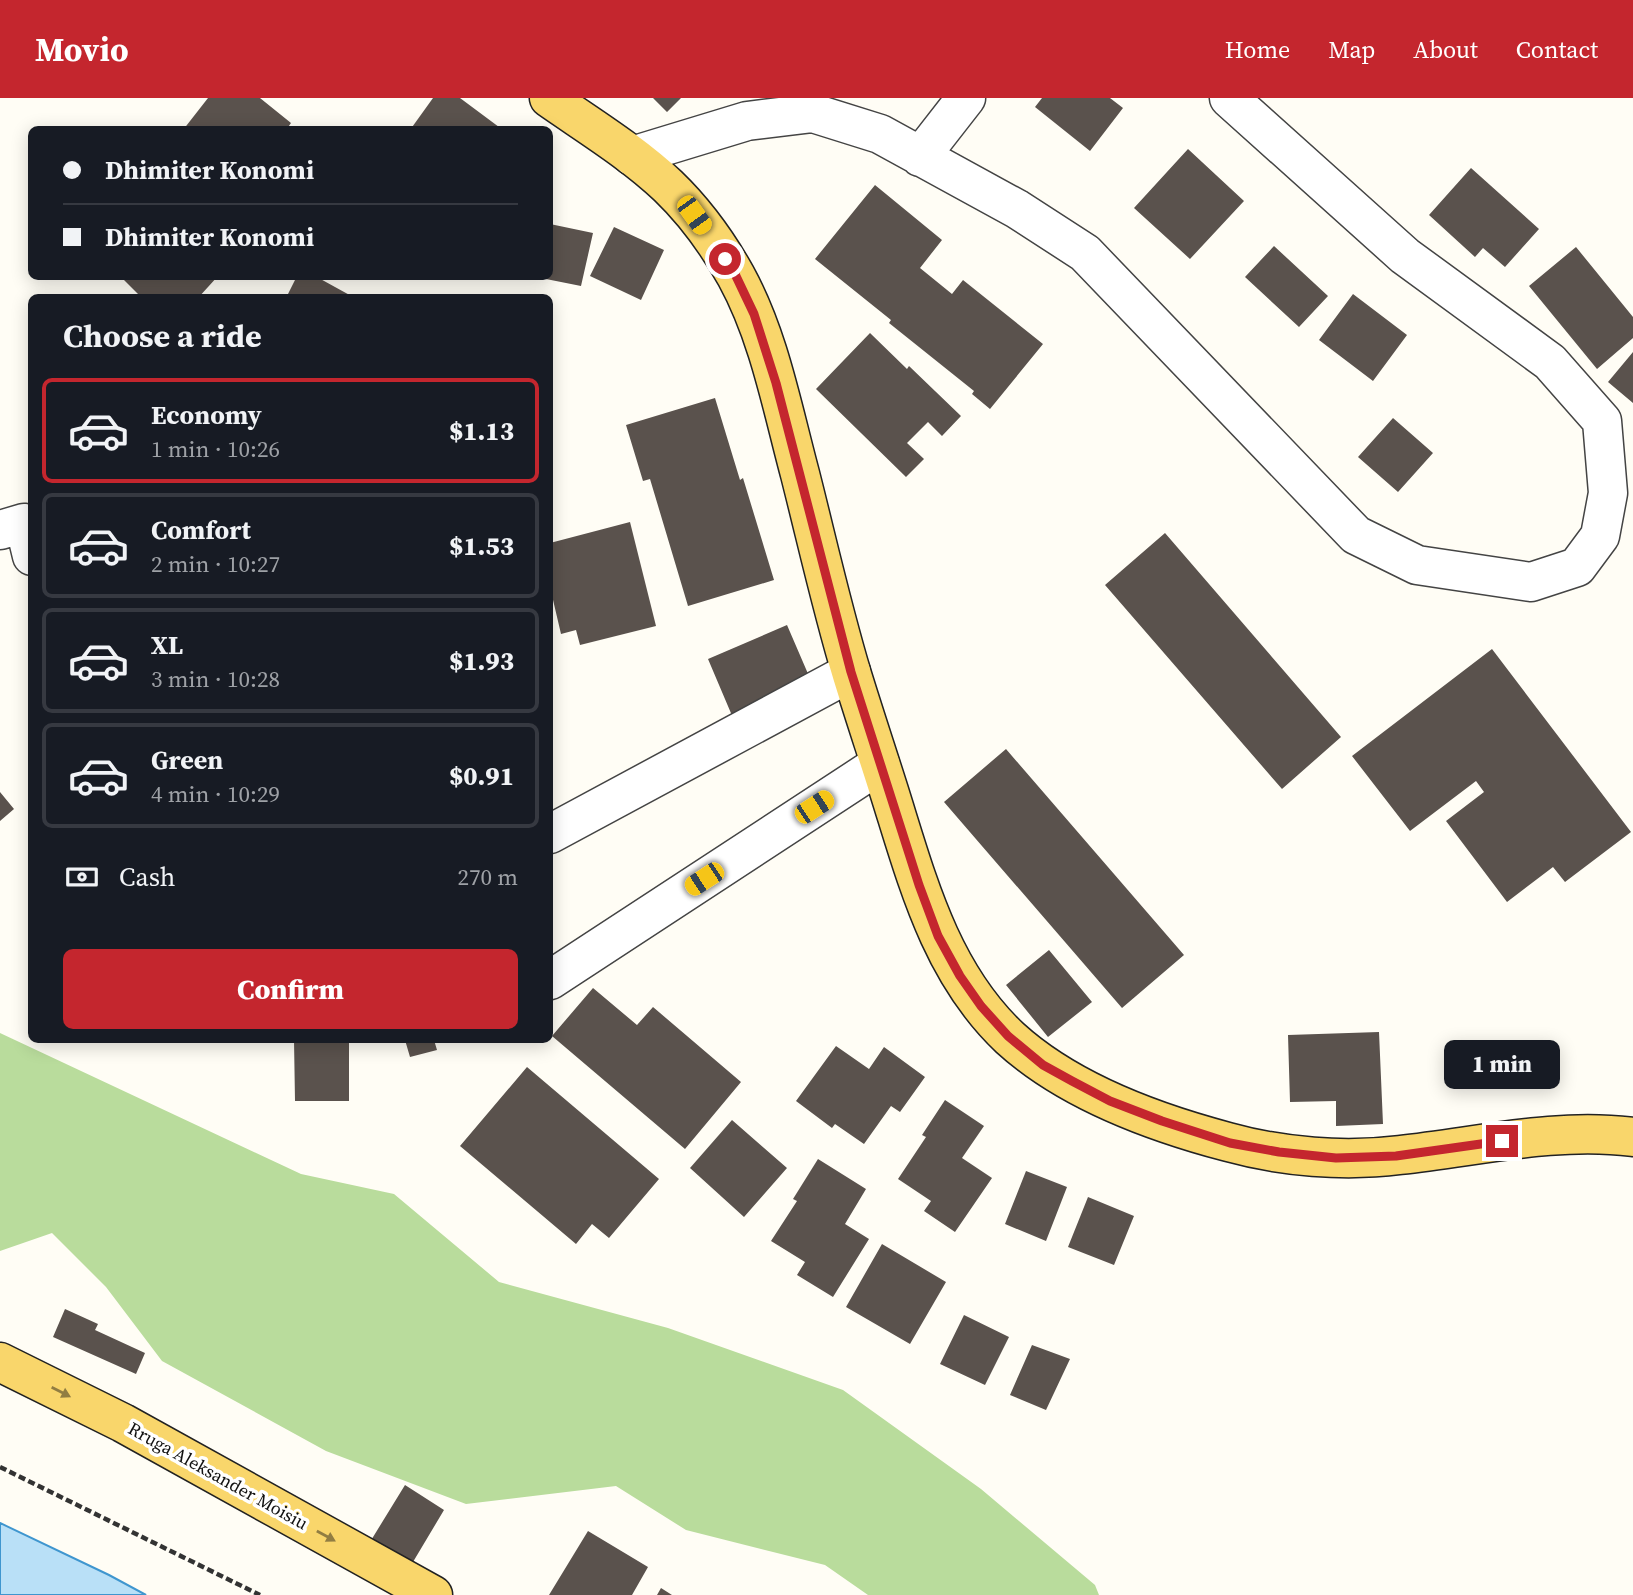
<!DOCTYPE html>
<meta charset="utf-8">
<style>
body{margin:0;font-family:"Source Serif 4",serif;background:#242831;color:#f1f3f6;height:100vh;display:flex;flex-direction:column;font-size:26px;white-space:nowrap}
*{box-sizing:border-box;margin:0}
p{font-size:23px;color:#9ea1a6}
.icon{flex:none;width:38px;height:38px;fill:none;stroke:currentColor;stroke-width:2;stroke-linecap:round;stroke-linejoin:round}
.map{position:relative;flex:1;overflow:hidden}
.drawer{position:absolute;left:28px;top:196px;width:525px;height:749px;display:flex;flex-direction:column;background:#171b24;border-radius:10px;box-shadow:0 4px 18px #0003}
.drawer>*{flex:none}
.top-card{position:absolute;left:28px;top:28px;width:525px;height:154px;border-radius:10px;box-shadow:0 4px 18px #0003;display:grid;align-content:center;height:154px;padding:0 35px;background:#171b24}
.end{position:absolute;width:32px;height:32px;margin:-16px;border:9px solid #c4262e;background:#fff;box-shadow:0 0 0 4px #fff}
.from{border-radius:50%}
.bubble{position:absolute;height:49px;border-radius:10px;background:#171b24;box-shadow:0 4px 18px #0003;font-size:23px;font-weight:800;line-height:49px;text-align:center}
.car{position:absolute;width:21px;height:42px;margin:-21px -10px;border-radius:9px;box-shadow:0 0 5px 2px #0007;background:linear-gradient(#f5c518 24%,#345 0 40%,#f5c518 0 76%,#345 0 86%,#f5c518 0)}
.top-card b{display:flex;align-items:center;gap:24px;height:66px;font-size:26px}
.top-card b+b{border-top:2px solid #363941}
.top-card i{width:18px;height:18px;background:#f1f3f6}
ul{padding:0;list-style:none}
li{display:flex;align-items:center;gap:21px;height:105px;margin:0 14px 10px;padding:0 21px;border:4px solid #363941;border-radius:10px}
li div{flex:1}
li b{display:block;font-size:26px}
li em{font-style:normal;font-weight:800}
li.selected{border-color:#c4262e}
li>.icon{width:63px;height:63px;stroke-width:1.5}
h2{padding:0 35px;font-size:32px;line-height:84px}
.pay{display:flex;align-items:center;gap:18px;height:77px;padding:0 35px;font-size:26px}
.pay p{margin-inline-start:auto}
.primary-button{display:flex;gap:14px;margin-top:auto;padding:14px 35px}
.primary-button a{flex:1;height:80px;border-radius:10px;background:#c4262e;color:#fff;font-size:28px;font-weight:800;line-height:80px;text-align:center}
header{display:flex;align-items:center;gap:42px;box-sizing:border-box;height:98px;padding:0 35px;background:#c4262e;color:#fff}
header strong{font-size:33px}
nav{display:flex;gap:38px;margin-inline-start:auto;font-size:24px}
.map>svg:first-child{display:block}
.forest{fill:#b9dc9c}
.water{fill:#b9e0f7;stroke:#3f96cf;stroke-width:2}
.building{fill:#5a524d}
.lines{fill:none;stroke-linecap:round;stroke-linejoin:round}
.minor-casing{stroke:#444;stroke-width:41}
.primary-casing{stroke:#222;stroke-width:41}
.path{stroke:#333;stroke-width:4.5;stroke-dasharray:7 3.5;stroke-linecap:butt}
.minor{stroke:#fff;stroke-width:38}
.primary{stroke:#f9d66b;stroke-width:38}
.oneway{fill:#917d42}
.route{stroke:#c4262e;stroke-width:9}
.labels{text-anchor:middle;stroke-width:7;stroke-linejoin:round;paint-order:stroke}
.street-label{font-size:18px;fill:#111;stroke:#fff}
</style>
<header>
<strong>Movio</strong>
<nav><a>Home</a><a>Map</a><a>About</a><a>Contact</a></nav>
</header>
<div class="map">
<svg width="1633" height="1497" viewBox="0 0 1633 1497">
<rect width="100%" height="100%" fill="#fffdf5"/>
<path class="forest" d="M0,935L301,1076L394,1096L499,1184L668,1230L843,1292L981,1391L1095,1487L1099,1497H868L825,1467L686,1432L616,1388L466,1406L326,1353L162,1263L106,1189L52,1135L0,1153Z"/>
<path class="water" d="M0,1425L109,1477L146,1497H0Z"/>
<path class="building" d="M208,0H260L291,25L286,32H183Z
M433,0H460L503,32H410Z
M653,0H681L667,14Z
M1042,0H1110L1123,10L1090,53L1035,9Z
M1188,51L1244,103L1190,161L1134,110Z
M1471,70L1539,131L1505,169L1483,150L1475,159L1429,117Z
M875,87L942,142L920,170L952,196L963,182L1043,246L990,311L972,296L974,293L889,225L891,222L815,161Z
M550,126L593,135L581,188L541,180L550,178Z
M614,129L664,152L641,202L590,178Z
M1274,148L1328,198L1299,229L1245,179Z
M1576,149L1633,219V240L1597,271L1529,188Z
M120,178H218L198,200H142Z
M297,178H315L355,200H296L288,196Z
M1353,196L1407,237L1373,283L1319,242Z
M870,235L907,271L909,268L961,318L942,338L928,324L907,345L924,361L906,379L816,291Z
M1633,254V305L1608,284Z
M715,300L740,382L743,380L774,482L688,508L650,381L643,383L626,327Z
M1393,320L1433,355L1398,394L1358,359Z
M630,424L656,528L580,547L576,532L561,536L550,489V445Z
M1165,435L1341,639L1282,691L1105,487Z
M787,527L815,592L736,627L708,561Z
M1492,551L1631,734L1565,784L1553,769L1507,804L1446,723L1484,694L1476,683L1410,733L1352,658Z
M1006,651L1184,857L1122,910L944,704Z
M0,694L14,711L0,723Z
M1049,852L1092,904L1048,939L1006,887Z
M593,890L637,927L653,909L741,984L685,1051L552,938Z
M1379,934L1383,1026L1336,1028V1003L1290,1004L1288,937Z
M294,942H349V1003H295Z
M405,942H434L437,952L410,959Z
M836,948L869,971L884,949L925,979L900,1014L891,1008L864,1046L835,1026L832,1030L796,1003Z
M527,969L659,1081L609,1140L592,1126L576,1146L460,1048Z
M945,1002L984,1028L962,1060L992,1080L955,1134L924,1113L931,1103L898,1081L926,1039L922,1037Z
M732,1022L787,1070L744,1119L690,1070Z
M818,1061L866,1091L845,1126L869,1141L833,1199L797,1177L805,1164L771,1143L797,1103L793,1101Z
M1026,1073L1067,1089L1046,1143L1005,1126Z
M1088,1099L1134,1118L1114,1167L1068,1149Z
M882,1146L946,1184L910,1246L846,1209Z
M65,1211L98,1226L95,1232L145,1255L136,1276L53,1239Z
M964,1217L1009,1239L985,1287L940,1266Z
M1032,1247L1070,1261L1046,1312L1010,1297Z
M405,1387L444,1412L410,1469L370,1444Z
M588,1433L648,1469L632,1497H549Z
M661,1490L672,1497H657Z"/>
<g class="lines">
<defs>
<path id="minor" d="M632,58L747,23L813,15L880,36L1017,111L1085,155L1356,437L1417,467L1531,484L1577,469L1600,438L1608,395L1602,323L1550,264L1405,158L1229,0
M920,59L966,0
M0,432L24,425L32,458
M550,736L851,574
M550,882L880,666"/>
<path id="primary" d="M549,0C589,28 632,54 668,88C694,113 718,146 736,178C769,238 782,309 800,376C817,443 832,511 852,577C864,616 877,655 889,693C917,782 940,874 1010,940C1068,993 1152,1024 1228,1044C1282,1059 1344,1064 1400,1057C1477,1049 1555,1029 1633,1039
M0,1264L123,1325L433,1497"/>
</defs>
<use href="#minor" class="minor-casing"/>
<use href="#primary" class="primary-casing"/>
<path class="path" d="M0,1369L260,1497"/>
<use href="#minor" class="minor"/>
<use href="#primary" class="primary"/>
</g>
<defs><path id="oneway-solid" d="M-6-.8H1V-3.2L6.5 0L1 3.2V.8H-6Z" transform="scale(1.75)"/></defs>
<g class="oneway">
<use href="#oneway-solid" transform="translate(61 1294) rotate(27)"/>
<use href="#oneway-solid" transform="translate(326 1438) rotate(29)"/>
</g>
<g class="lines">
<path class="route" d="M725,161L735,176L754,216L776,285L851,574L919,787L938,838L960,878L981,908L1008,938L1043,967L1072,983L1110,1003L1162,1023L1230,1045L1279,1054L1336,1060L1396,1058L1502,1043"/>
</g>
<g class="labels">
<g class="street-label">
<text transform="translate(218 1378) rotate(29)" y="6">Rruga Aleksander Moisiu</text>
</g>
</g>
</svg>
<i class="end from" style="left:725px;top:161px"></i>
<i class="end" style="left:1502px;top:1043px"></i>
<div class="bubble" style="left:1444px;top:942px;width:116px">1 min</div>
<i class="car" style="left:694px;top:117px;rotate:144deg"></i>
<i class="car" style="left:814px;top:709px;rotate:57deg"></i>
<i class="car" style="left:704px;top:781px;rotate:237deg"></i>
<div class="top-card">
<b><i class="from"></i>Dhimiter Konomi</b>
<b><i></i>Dhimiter Konomi</b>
</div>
<section class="drawer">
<h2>Choose a ride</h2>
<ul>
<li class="selected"><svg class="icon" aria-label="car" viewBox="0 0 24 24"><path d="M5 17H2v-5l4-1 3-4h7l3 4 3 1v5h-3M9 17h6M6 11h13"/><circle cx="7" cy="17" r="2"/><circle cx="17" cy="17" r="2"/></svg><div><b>Economy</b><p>1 min · 10:26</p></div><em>$1.13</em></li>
<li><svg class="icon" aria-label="car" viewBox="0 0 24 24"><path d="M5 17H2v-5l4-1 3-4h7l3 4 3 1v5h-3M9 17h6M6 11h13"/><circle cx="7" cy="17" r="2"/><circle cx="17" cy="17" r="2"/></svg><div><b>Comfort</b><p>2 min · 10:27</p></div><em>$1.53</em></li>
<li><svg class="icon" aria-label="car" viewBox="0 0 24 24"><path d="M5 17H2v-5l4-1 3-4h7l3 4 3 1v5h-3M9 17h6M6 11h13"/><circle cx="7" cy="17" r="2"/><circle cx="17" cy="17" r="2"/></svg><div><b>XL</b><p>3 min · 10:28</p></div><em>$1.93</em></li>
<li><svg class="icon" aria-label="car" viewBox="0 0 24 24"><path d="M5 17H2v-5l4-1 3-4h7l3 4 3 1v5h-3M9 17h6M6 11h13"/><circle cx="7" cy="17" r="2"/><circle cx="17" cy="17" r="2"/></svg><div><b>Green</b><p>4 min · 10:29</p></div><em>$0.91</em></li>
</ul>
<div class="pay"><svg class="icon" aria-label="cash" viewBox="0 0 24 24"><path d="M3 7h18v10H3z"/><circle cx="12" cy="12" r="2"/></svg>Cash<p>270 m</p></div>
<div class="primary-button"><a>Confirm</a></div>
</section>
</div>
